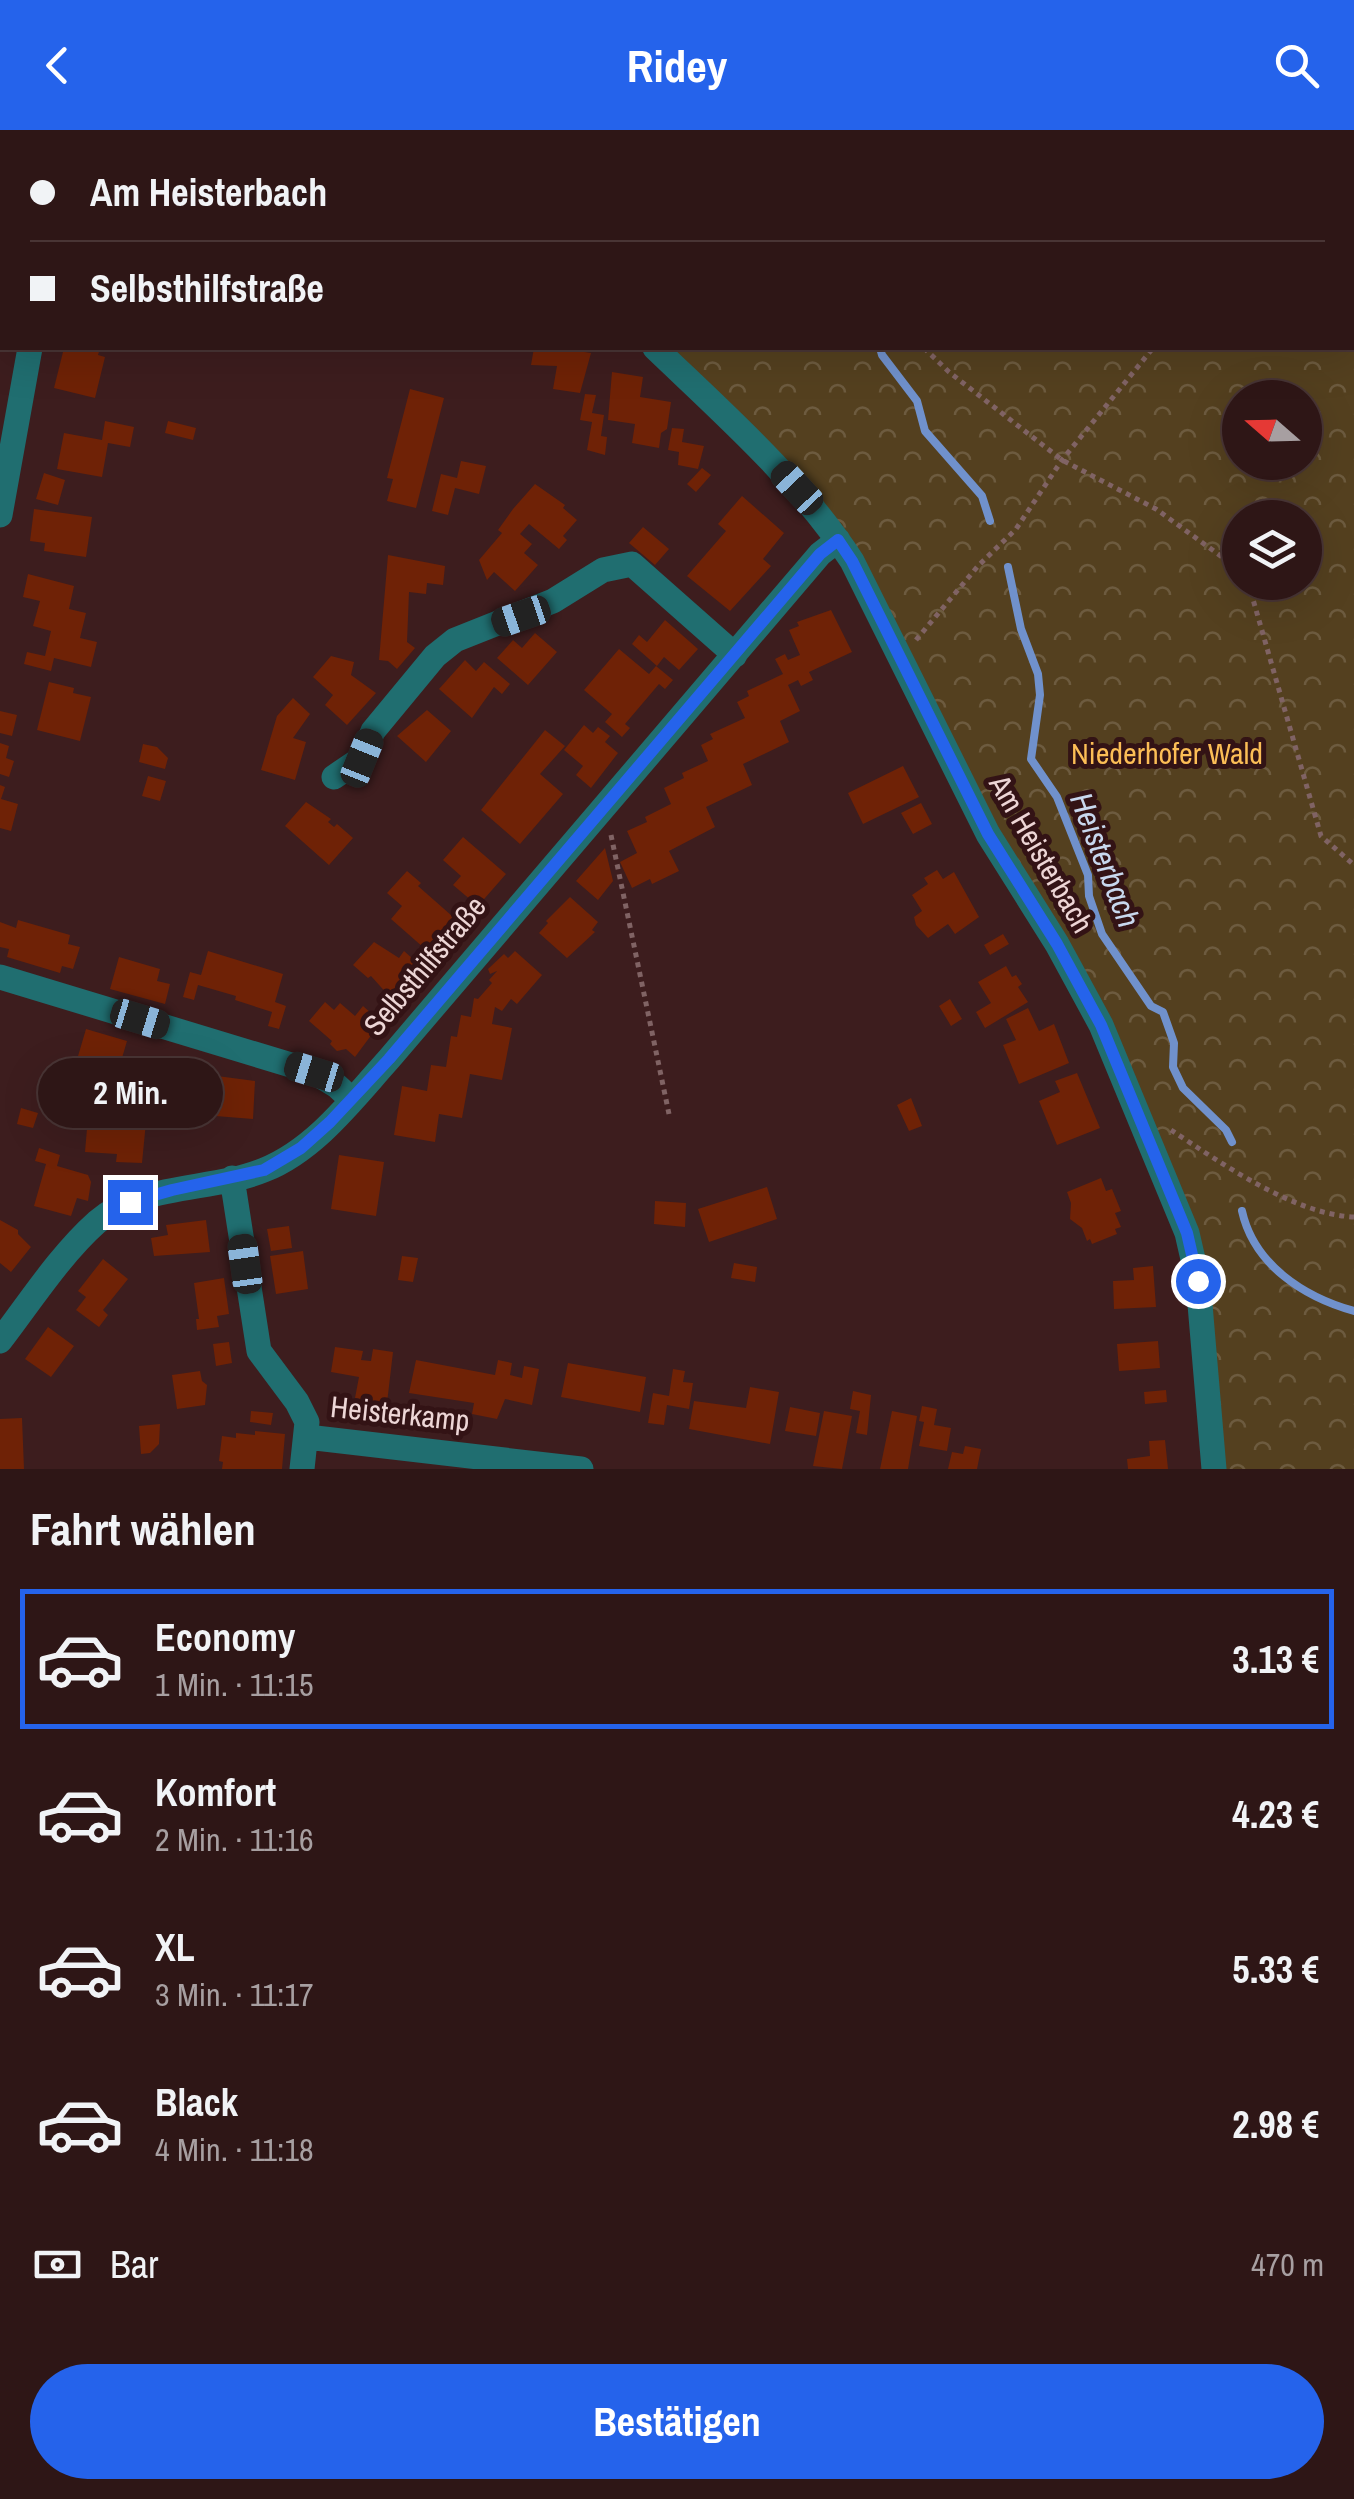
<!DOCTYPE html>
<html lang="de">
<meta charset="utf-8">
<style>
body{margin:0;font-family:"Archivo Narrow",sans-serif;background:#3a2323;color:#f1f3f6;height:100vh;display:flex;flex-direction:column;font-size:38px;white-space:nowrap}
*{box-sizing:border-box;margin:0}
p{font-size:32px;color:#a79fa1}
.icon{flex:none;width:55px;height:55px;fill:none;stroke:currentColor;stroke-width:2;stroke-linecap:round;stroke-linejoin:round}
.map{position:relative;height:1339px;overflow:hidden}
.panel{display:flex;flex-direction:column;background:#2e1616;flex:1}
.panel>*{flex:none}
.banner{position:absolute;left:0px;top:0px;width:1355px;height:220px;box-shadow:0 10px 40px #0002,0 0 0 2px #493535;display:grid;align-content:center;height:220px;padding:0 30px;background:#2e1616}
.needle{width:65px;rotate:290deg}
.fabs{position:absolute;left:1222px;top:250px;display:grid;gap:20px}
.fabs a{display:grid;place-items:center;width:100px;height:100px;border-radius:50%;background:#2e1616;box-shadow:0 10px 40px #0002,0 0 0 2px #493535;font-size:50px}
.end{position:absolute;width:45px;height:45px;margin:-22px;border:12px solid #2563eb;background:#fff;box-shadow:0 0 0 5px #fff}
.from{border-radius:50%}
.bubble{position:absolute;height:70px;border-radius:35px;background:#2e1616;box-shadow:0 10px 40px #0002,0 0 0 2px #493535;font-size:32px;font-weight:700;line-height:70px;text-align:center}
.car{position:absolute;width:30px;height:60px;margin:-30px -15px;border-radius:12px;box-shadow:0 0 8px 2px #0007;background:linear-gradient(#222 24%,#8ab4d8 0 40%,#222 0 76%,#8ab4d8 0 86%,#222 0)}
.banner b{display:flex;align-items:center;gap:35px;height:95px;font-size:38px}
.banner b+b{border-top:2px solid #493535}
.banner i{width:25px;height:25px;background:#f1f3f6}
ul{padding:0;list-style:none}
li{display:flex;align-items:center;gap:30px;height:140px;margin:0 20px 15px;padding:0 10px;border:5px solid transparent;border-radius:0px}
li div{flex:1}
li b{display:block;font-size:38px}
li em{font-style:normal;font-weight:700}
li.active{border-color:#2563eb}
li>.icon{width:90px;height:90px;stroke-width:1.5}
h2{padding:0 30px;font-size:45px;line-height:120px}
.pay{display:flex;align-items:center;gap:25px;height:110px;padding:0 30px;font-size:38px}
.pay p{margin-inline-start:auto}
.cta{display:flex;gap:20px;margin-top:auto;padding:20px 30px}
.cta a{flex:1;height:115px;border-radius:60px;background:#2563eb;color:#fff;font-size:40px;font-weight:700;line-height:115px;text-align:center}
header{display:flex;justify-content:space-between;align-items:center;height:130px;padding:0 30px;background:#2563eb;color:#fff;font-size:45px;font-weight:700}
.map>svg:first-child{display:block}
.forest{fill:url(#forest-crowns);fill-rule:evenodd}
.lines{fill:none;stroke-linecap:round;stroke-linejoin:round}
.stream{stroke:#7091cc;stroke-width:8}
.building{fill:#6f2206}
.path{stroke:#806364;stroke-width:5;stroke-dasharray:5 5;stroke-linecap:butt}
.minor{stroke:#206e70;stroke-width:25}
.route{stroke:#2563eb;stroke-width:12}
.labels{text-anchor:middle;stroke-width:10;stroke-linejoin:round;paint-order:stroke}
.park-label{font-size:30px;fill:#fcbe56;stroke:#331315}
.street-label{font-size:30px;fill:#edd6d6;stroke:#331315}
.water-label{font-size:32px;font-style:italic;fill:#c8d8ee;stroke:#331315}
</style>
<header><svg class="icon" aria-label="back" viewBox="0 0 24 24"><path d="M15 5l-7 7 7 7"/></svg>Ridey<svg class="icon" aria-label="search" viewBox="0 0 24 24"><circle cx="10" cy="10" r="6"/><path d="M15 15l6 6"/></svg></header>
<div class="map">
<svg width="1354" height="1339" viewBox="0 0 1354 1339">
<defs>
<pattern id="forest-crowns" width="20" height="18" patternUnits="userSpaceOnUse" patternTransform="scale(2.5)"><rect width="20" height="18" fill="#54401f"/><path d="M2 6a3 3 0 1 1 6 0M12 15a3 3 0 1 1 6 0" fill="none" stroke="#6d5b3f"/></pattern>
</defs>
<rect width="100%" height="100%" fill="#3d1d1e"/>
<path class="forest" d="M136,0H1354V1339H1224L1192,1093L978,669L856,416L668,218H1352V2ZM1240,268H1305V332H1240ZM1240,388H1305V452H1240Z"/>
<g class="lines">
<path class="stream" d="M298,0L303,2
M681,0L684,2
M1296,0L1300,2
M588,2L594,0
M1268,2L1272,0
M1346,2L1348,0
M880,218L882,225L917,271L925,301L982,366L990,391
M1008,437L1021,499L1038,544L1040,565L1031,629L1057,667L1088,745L1089,766L1102,804L1151,876L1163,882L1174,913L1173,937L1183,958L1226,1000L1232,1012
M1242,1081C1254,1135 1304,1167 1354,1181"/>
</g>
<path class="building" d="M64,218H100L98,225L105,227L95,268L54,258Z
M534,218H576L578,221L591,223L580,263L553,259L557,236L531,235Z
M612,242L643,247L640,267L671,272L667,299L661,303L659,318L632,313L635,294L608,290Z
M410,259L444,268L416,378L387,371L393,349L387,348Z
M585,264L596,265L592,283L604,285L601,306L607,307L605,325L587,320L592,292L580,290Z
M105,291L134,297L130,317L108,313L102,347L57,339L64,303L102,310Z
M168,291L196,298L193,310L165,303Z
M672,298L684,299L682,312L704,316L698,339L678,335L679,322L668,320Z
M461,331L486,336L479,364L455,358L448,385L432,381L441,344L457,348Z
M702,338L711,345L696,362L687,354Z
M44,343L65,350L58,375L36,369Z
M535,354L565,375L563,378L577,390L563,406L567,410L559,419L529,394L520,404L532,414L524,423L538,435L515,461L494,442L487,450L479,430L502,403L498,400L513,379Z
M742,366L784,403L763,429L771,436L730,481L687,446L726,401L718,394Z
M34,379L92,387L86,427L44,421L45,413L30,411Z
M643,397L669,419L655,435L629,413Z
M388,425L445,436L443,455L427,453L426,464L409,462L407,512L415,518L397,539L388,531L379,530Z
M28,444L74,456L69,479L86,483L80,508L97,512L91,537L54,528L51,541L24,534L27,522L45,526L51,501L33,496L40,471L23,467Z
M831,480L852,522L809,542L813,550L801,556L798,550L788,555L800,581L780,591L789,612L743,634L752,655L706,677L715,697L669,721L679,741L652,754L650,749L632,758L620,732L637,723L627,701L647,692L645,687L671,674L664,658L684,648L682,643L708,631L701,615L713,609L710,604L745,588L737,572L749,566L747,561L783,544L775,529L785,524L788,530L800,525L789,500L799,496L797,492Z
M665,490L698,519L679,540L664,527L657,536L632,514L639,505L647,512Z
M535,503L557,522L528,555L497,528L513,510L522,518Z
M619,519L649,544L656,536L673,550L665,559L659,554L625,594L630,598L622,607L605,592L612,584L584,560Z
M331,526L354,532L351,545L376,563L347,595L325,575L333,565L313,547Z
M465,530L476,541L484,532L510,554L502,564L494,557L472,588L439,559Z
M49,552L74,558L73,563L91,567L80,611L37,600Z
M293,568L310,584L293,608L306,612L295,650L261,640L277,586Z
M427,580L451,601L426,632L397,606Z
M0,581L17,585L12,606L0,603Z
M584,595L593,603L598,597L610,606L605,612L618,623L591,658L576,645L583,636L564,620Z
M545,600L565,616L540,644L563,664L520,714L481,680Z
M0,613L9,616L6,628L14,631L9,647L0,644Z
M143,614L157,617L168,628L165,639L139,632Z
M903,636L919,667L863,694L848,663Z
M148,646L166,651L160,671L142,666Z
M0,655L5,657L1,669L18,674L11,701L0,698Z
M306,672L331,689L328,692L334,697L337,694L353,708L329,735L285,696Z
M921,673L932,694L913,704L901,683Z
M463,707L506,744L478,776L453,755L461,746L443,730Z
M605,718L613,751L598,770L576,751Z
M937,740L943,749L954,742L979,787L955,804L948,794L928,808L916,795L914,787L922,781L912,765L928,754L924,748Z
M407,741L421,753L418,756L460,793L432,825L391,789L402,776L387,763Z
M570,767L598,792L592,800L595,802L567,828L539,803L548,793L546,791Z
M18,790L70,805L68,814L80,817L73,839L62,836L60,843L7,827L9,819L0,817V792L16,798Z
M1003,804L1009,814L990,825L984,815Z
M374,812L399,828L404,821L423,838L403,862L397,857L389,866L371,846L368,848L353,835Z
M208,821L283,844L275,872L286,876L279,899L268,896L272,882L235,870L236,866L198,855L194,870L183,867L190,842L201,845Z
M515,821L542,845L517,874L511,869L502,881L495,877L492,894L512,898L502,950L470,944L462,988L439,984L435,1012L394,1005L402,956L427,961L431,935L446,937L451,906L457,907L461,885L471,887L474,868L478,869L492,853L489,850L497,841L490,844L488,839L504,824L508,828Z
M119,827L160,839L157,851L170,854L165,874L110,859Z
M1006,836L1012,847L1016,845L1022,854L1018,857L1028,872L985,898L976,882L991,873L978,852Z
M950,869L962,889L951,896L939,876Z
M325,872L334,880L340,873L355,886L363,876L381,892L355,927L346,919L337,921L330,914L332,911L309,891Z
M1028,878L1039,901L1054,894L1069,933L1019,954L1003,915L1016,910L1006,889Z
M86,899L127,911L117,945L76,933Z
M149,937L255,951L253,989L203,985L204,974L200,973V984L181,983L182,963L148,960Z
M1077,943L1100,998L1057,1015L1039,971L1060,962L1055,951Z
M911,968L922,996L909,1001L897,975Z
M21,978L38,983L33,998L17,994Z
M88,987L146,992L142,1033L116,1032L117,1024L85,1022Z
M39,1018L60,1025L57,1036L88,1045L91,1052L88,1071L77,1068L71,1086L34,1076L46,1034L35,1031Z
M339,1025L384,1032L376,1086L331,1079Z
M1101,1048L1106,1061L1112,1059L1121,1081L1115,1083L1121,1097L1115,1099L1117,1104L1092,1114L1090,1109L1087,1111L1082,1098L1070,1089L1071,1073L1067,1062Z
M767,1057L777,1089L709,1112L698,1079Z
M655,1071L686,1073L685,1097L654,1094Z
M0,1090L18,1100V1104L31,1117L11,1142L0,1133Z
M206,1090L210,1122L154,1126L151,1108L168,1105L166,1095Z
M289,1096L292,1118L271,1121L267,1099Z
M303,1121L308,1159L276,1164L270,1126Z
M402,1126L418,1128L413,1152L398,1150Z
M103,1129L128,1149L103,1180L108,1185L99,1197L76,1180L86,1167L78,1161Z
M734,1133L757,1137L755,1152L731,1148Z
M1153,1136L1156,1177L1114,1179L1113,1151L1134,1150L1133,1138Z
M224,1148L229,1184L217,1186L219,1197L197,1200L196,1189H199L194,1153Z
M48,1197L74,1216L51,1247L25,1229Z
M1158,1211L1160,1238L1119,1241L1117,1214Z
M229,1212L232,1233L216,1236L213,1214Z
M335,1217L363,1221L361,1230L371,1231L373,1219L393,1222L387,1273L355,1268L359,1247L331,1242Z
M416,1230L495,1245L498,1230L512,1233L510,1245L522,1248L524,1236L539,1239L532,1275L505,1269L497,1289L472,1284L474,1273L409,1263Z
M568,1233L646,1247L640,1282L561,1267Z
M673,1239L685,1241L683,1252L693,1253L689,1279L667,1275L664,1295L648,1293L653,1263L669,1266Z
M200,1241L202,1251L207,1255L205,1275L177,1279L172,1245Z
M750,1257L779,1262L770,1314L689,1299L694,1271L746,1278Z
M1166,1260L1167,1272L1145,1274L1144,1262Z
M853,1261L871,1265L867,1305L856,1303L860,1281L850,1279Z
M922,1276L937,1279L934,1295L951,1298L947,1321L919,1316L924,1292L919,1291Z
M790,1277L820,1283L816,1306L785,1301Z
M251,1281L273,1283L271,1295L250,1292Z
M824,1281L852,1286L842,1339L813,1336Z
M892,1281L917,1286L908,1339H880Z
M22,1288L24,1339H0V1289Z
M160,1294L159,1314L150,1323L141,1324L139,1296Z
M255,1301L285,1304L282,1339H222L223,1332L219,1331L222,1306L236,1308V1303L255,1305Z
M1165,1310L1168,1339H1128L1127,1329L1150,1326L1149,1311Z
M965,1316L981,1319L977,1339H948L952,1322L963,1324Z"/>
<g class="lines">
<path class="path" d="M82,2L83,0
M1107,2L1111,0
M1318,2L1320,0
M1352,139L1354,140
M924,218L949,242L1062,330L1156,379L1240,440
M1248,452L1321,706L1354,735
M916,510L978,436L1016,399L1062,330L1153,218
M611,705L669,984
M1171,1000C1221,1033 1293,1084 1354,1087"/>
<path class="minor" d="M115,0L119,2
M655,218C725,285 799,350 852,431L988,704L1057,814L1101,895L1187,1103L1198,1151L1214,1339
M0,385L30,218
M334,647L362,628L373,601L435,526L455,510L553,471L603,440L632,434L735,525
M0,847L314,942L337,956L352,970
M232,1048L259,1221L297,1272L307,1292L302,1339
M0,1211C30,1172 60,1125 97,1092C144,1052 210,1062 264,1040C315,1020 353,969 389,929L820,424L838,410
M307,1307L581,1339"/>
</g>
<g class="lines">
<path class="route" d="M130,1072L172,1060L264,1040L301,1018L330,992L389,929L820,424L838,410L852,431L988,704L1057,814L1101,895L1187,1103L1198,1151"/>
</g>
<g class="labels">
<g class="park-label">
<text x="1167" y="634">Niederhofer Wald</text>
</g>
<g class="street-label">
<text transform="translate(1041 724) rotate(60)" y="10">Am Heisterbach</text>
<text transform="translate(425 836) rotate(-50)" y="10">Selbsthilfstraße</text>
<text transform="translate(400 1284) rotate(6)" y="10">Heisterkamp</text>
</g>
<g class="water-label">
<text transform="translate(1105 730) rotate(69)" y="11">Heisterbach</text>
</g>
</g>
</svg>
<div class="fabs">
<a><svg class="needle" viewBox="-14 -14 28 28"><path d="M0-13l5 13h-10z" fill="#e53935"/><path d="M0 13l5-13h-10z" fill="#a79fa1"/></svg></a>
<a><svg class="icon" aria-label="layers" viewBox="0 0 24 24"><path d="M12 4l9 5-9 5-9-5zM3 14l9 5 9-5"/></svg></a>
</div>
<i class="end from" style="left:1198px;top:1151px"></i>
<i class="end" style="left:130px;top:1072px"></i>
<div class="bubble" style="left:38px;top:928px;width:185px">2 Min.</div>
<i class="car" style="left:797px;top:358px;rotate:317deg"></i>
<i class="car" style="left:521px;top:486px;rotate:251deg"></i>
<i class="car" style="left:362px;top:628px;rotate:22deg"></i>
<i class="car" style="left:140px;top:889px;rotate:107deg"></i>
<i class="car" style="left:314px;top:942px;rotate:287deg"></i>
<i class="car" style="left:245px;top:1134px;rotate:352deg"></i>
<div class="banner">
<b><i class="from"></i>Am Heisterbach</b>
<b><i></i>Selbsthilfstraße</b>
</div>
</div>
<section class="panel">
<h2>Fahrt wählen</h2>
<ul>
<li class="active"><svg class="icon" aria-label="car" viewBox="0 0 24 24"><path d="M5 17H2v-5l4-1 3-4h7l3 4 3 1v5h-3M9 17h6M6 11h13"/><circle cx="7" cy="17" r="2"/><circle cx="17" cy="17" r="2"/></svg><div><b>Economy</b><p>1 Min. · 11:15</p></div><em>3.13 €</em></li>
<li><svg class="icon" aria-label="car" viewBox="0 0 24 24"><path d="M5 17H2v-5l4-1 3-4h7l3 4 3 1v5h-3M9 17h6M6 11h13"/><circle cx="7" cy="17" r="2"/><circle cx="17" cy="17" r="2"/></svg><div><b>Komfort</b><p>2 Min. · 11:16</p></div><em>4.23 €</em></li>
<li><svg class="icon" aria-label="car" viewBox="0 0 24 24"><path d="M5 17H2v-5l4-1 3-4h7l3 4 3 1v5h-3M9 17h6M6 11h13"/><circle cx="7" cy="17" r="2"/><circle cx="17" cy="17" r="2"/></svg><div><b>XL</b><p>3 Min. · 11:17</p></div><em>5.33 €</em></li>
<li><svg class="icon" aria-label="car" viewBox="0 0 24 24"><path d="M5 17H2v-5l4-1 3-4h7l3 4 3 1v5h-3M9 17h6M6 11h13"/><circle cx="7" cy="17" r="2"/><circle cx="17" cy="17" r="2"/></svg><div><b>Black</b><p>4 Min. · 11:18</p></div><em>2.98 €</em></li>
</ul>
<div class="pay"><svg class="icon" aria-label="cash" viewBox="0 0 24 24"><path d="M3 7h18v10H3z"/><circle cx="12" cy="12" r="2"/></svg>Bar<p>470 m</p></div>
<div class="cta"><a>Bestätigen</a></div>
</section>
